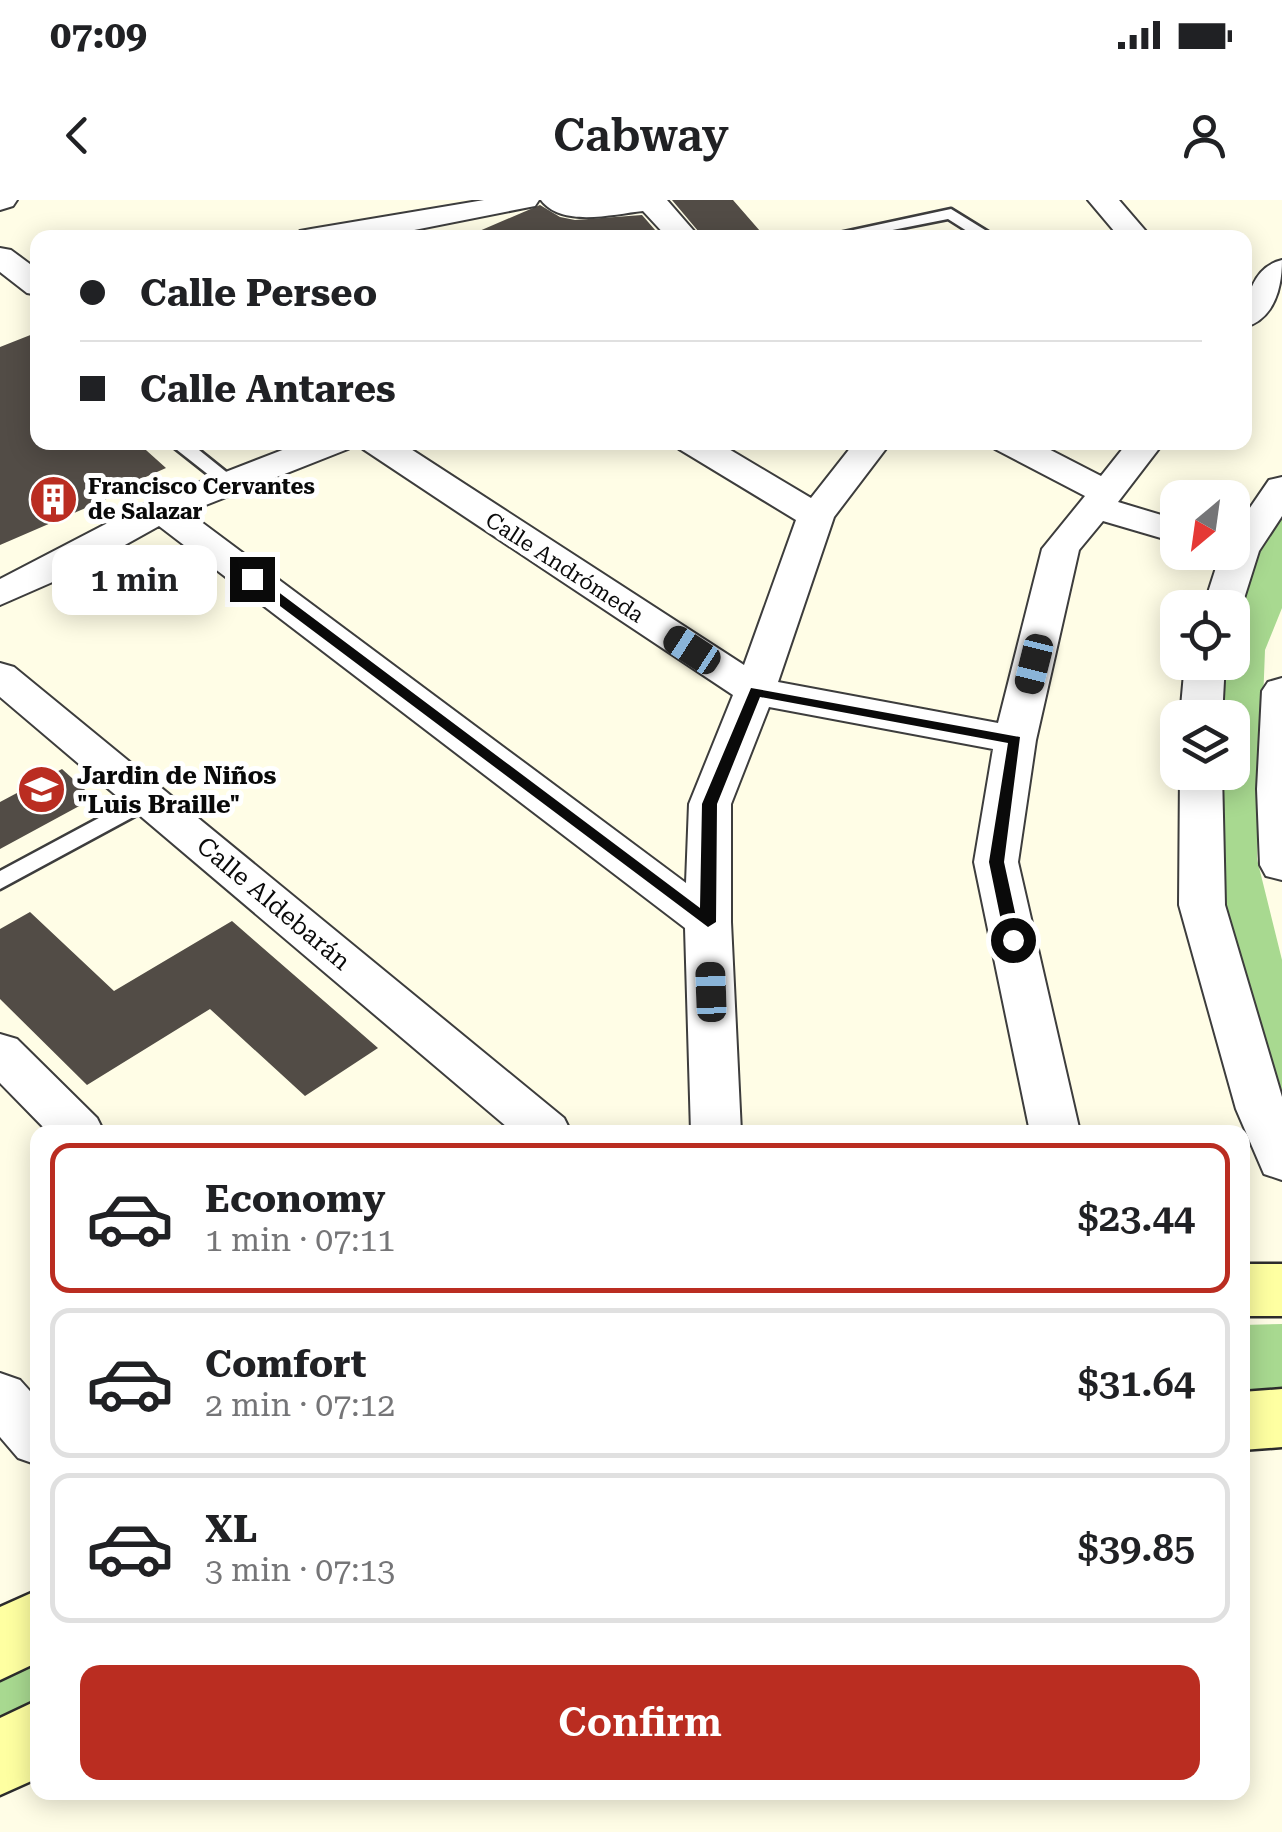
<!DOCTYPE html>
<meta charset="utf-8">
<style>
body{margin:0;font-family:"Roboto Serif",serif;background:#f6f6f6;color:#202124;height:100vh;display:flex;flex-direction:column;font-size:38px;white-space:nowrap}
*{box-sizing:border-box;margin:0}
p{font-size:32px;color:#757577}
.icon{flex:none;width:55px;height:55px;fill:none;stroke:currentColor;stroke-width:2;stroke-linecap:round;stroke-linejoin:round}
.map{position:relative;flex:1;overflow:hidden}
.side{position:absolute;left:30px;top:925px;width:1220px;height:675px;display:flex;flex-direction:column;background:#fff;border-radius:20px;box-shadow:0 5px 25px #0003}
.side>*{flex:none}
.banner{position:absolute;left:30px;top:30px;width:1222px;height:220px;border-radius:20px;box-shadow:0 5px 25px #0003;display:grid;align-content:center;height:220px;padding:0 50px;background:#fff}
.needle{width:65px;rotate:209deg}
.buttons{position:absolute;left:1160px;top:280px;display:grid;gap:20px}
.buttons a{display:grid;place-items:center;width:90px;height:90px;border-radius:20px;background:#fff;box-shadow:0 5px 25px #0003;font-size:50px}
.end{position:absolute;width:45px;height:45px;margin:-22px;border:12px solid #0a0a0a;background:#fff;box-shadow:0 0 0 5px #fff}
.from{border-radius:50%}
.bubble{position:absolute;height:70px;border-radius:20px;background:#fff;box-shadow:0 5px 25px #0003;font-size:32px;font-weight:600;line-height:70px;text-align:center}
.car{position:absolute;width:30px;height:60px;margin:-30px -15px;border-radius:12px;box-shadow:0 0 8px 2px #0007;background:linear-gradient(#222 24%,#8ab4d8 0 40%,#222 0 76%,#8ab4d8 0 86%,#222 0)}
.banner b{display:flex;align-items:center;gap:35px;height:95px;font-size:38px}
.banner b+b{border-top:2px solid #e0e0e0}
.banner i{width:25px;height:25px;background:#202124}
ul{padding:18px 0 0;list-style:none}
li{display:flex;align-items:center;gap:30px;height:150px;margin:0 20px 15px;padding:0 30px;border:5px solid #e0e0e0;border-radius:20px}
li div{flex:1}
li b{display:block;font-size:38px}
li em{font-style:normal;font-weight:600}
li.on{border-color:#ba2d21}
li>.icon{width:90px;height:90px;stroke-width:1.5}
.action{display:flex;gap:20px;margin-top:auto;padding:20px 50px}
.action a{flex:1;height:115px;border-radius:20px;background:#ba2d21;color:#fff;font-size:40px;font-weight:600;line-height:115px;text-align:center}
.status{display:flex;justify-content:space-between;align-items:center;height:70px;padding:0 50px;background:#fff;direction:ltr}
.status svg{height:28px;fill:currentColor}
header{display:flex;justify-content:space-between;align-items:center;height:130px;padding:0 50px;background:#fff;font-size:45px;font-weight:600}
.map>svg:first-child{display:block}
.forest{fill:#a8d990}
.building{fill:#524c46}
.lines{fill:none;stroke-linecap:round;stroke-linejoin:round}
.lane-casing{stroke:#3d3d3d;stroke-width:5}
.street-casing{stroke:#3d3d3d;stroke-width:4}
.secondary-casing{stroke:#2c2c2c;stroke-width:5}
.lane{fill:#fff;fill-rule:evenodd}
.street{fill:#fff;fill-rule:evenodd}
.secondary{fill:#feffa1;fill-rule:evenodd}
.route{fill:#0a0a0a}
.labels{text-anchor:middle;stroke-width:10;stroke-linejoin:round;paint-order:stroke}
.far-poi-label{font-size:22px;font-weight:bold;fill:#0a0a0a;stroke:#fff;text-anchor:start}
.far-street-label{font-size:22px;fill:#0a0a0a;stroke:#fff}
.poi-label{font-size:25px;font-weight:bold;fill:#0a0a0a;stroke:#fff;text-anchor:start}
.street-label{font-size:25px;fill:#0a0a0a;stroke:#fff}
</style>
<div class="status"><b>07:09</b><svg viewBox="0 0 49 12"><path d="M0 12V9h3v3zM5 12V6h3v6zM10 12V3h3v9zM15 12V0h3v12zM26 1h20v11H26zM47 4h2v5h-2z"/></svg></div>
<header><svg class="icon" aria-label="back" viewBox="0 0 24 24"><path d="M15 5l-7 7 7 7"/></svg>Cabway<svg class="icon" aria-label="person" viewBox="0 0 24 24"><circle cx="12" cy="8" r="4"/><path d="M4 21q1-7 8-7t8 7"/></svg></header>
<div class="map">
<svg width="1282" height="1632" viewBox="0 0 1282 1632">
<rect width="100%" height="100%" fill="#fffde6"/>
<path class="forest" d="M1282,309V408L1265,450L1257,659L1282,760V916L1219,703L1215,573L1232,572V518H1214L1219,463L1232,462L1233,415L1266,333Z
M1282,1124V1197L1243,1199L1242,1125Z
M37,1451V1510L0,1535V1474Z"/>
<path class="building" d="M672,0H733L760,31L729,38H704Z
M540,5L560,17L575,20L642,15L662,38H463Z
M38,132V242H137L166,268L114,291L118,294L0,345V147Z
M62,569L94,598L0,649V602Z
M30,712L114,791L232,721L378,848L305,896L210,809L87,885L0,799V729Z"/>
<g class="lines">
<defs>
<path id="lane" d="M951,9L998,38H978L948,19L852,38H816Z
M167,242H189L240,283L238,287H224Z
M151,590L159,593L162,598L159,603L0,689V671Z"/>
<path id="street" d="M0,0H17L13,6L0,10Z
M484,0H539L535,6L374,38H296L300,31L311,29Z
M541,0H667L700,38H668L643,11C614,14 562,28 541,0Z
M1088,0H1119L1150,36L1120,38Z
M0,48L11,50L38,70V95L27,93L0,72Z
M1282,60C1282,86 1275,119 1245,127C1245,100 1252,67 1282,60Z
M303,242H353L348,249L188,312L686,683L689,604L733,495L363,249L358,242H400L744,465L796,320L679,249L674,242H717L811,298L855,242H891L834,317L778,482L998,523L1042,349L1085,296L995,249L990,242H1035L1101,276L1128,242H1164L1118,302L1178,320V343L1103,321L1079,350L1036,540L1018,662L1080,932H1030L974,662L993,549L769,507L731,604V722L741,932H691L685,728L159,326L80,370L0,405V379L148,302Z
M1282,277V316L1259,351L1241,408L1232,417V408H1203L1221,352H1232V334L1269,280Z
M1185,462H1225L1222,518H1180Z
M0,463L14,467L564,918L571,932H513L0,497Z
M1282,478V680L1266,676L1260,665L1257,589L1262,491L1268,482Z
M1180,572H1222L1225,705L1282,897V980L1264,974L1236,909L1179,705Z
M0,834L17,839L97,918L104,932H48L0,883Z
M0,1173L20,1180L38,1200V1265L18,1258L0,1237Z"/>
<path id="secondary" d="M1242,1064H1282V1116H1242Z
M1282,1189V1247L1242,1250V1192Z
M38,1390V1462L0,1480V1407Z
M38,1500V1578L0,1595V1518Z"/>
</defs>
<use href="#lane" class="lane-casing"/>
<use href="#street" class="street-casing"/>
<use href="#secondary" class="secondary-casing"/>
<use href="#lane" class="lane"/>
<use href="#street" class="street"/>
<use href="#secondary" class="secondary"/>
</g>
<path class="route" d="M248,376H257L700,708L702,604L751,488L1020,537L1004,662L1021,740L1013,745L1005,740L989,662L1008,543L760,497L717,604L716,722L708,727L248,382Z"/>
<defs>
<symbol id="building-disc" viewBox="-11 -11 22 22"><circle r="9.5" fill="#ba2d21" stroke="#fff"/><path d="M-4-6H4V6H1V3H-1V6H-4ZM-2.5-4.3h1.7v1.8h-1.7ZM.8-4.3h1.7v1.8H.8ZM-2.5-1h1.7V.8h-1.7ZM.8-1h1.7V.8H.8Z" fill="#fff"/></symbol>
<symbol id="school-disc" viewBox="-11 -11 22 22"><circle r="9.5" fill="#ba2d21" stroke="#fff"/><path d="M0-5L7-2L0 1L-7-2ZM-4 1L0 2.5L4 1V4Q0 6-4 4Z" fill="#fff"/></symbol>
</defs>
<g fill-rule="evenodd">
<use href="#building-disc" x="26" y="272" width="55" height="55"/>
<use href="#school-disc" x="14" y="562" width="55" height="55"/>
</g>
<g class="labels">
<g class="far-poi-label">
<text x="88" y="294">Francisco Cervantes<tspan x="88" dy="25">de Salazar</tspan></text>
</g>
<g class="far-street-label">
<text transform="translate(565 367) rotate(33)" y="8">Calle Andrómeda</text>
</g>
<g class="poi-label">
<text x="77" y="584">Jardin de Niños<tspan x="77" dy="29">"Luis Braille"</tspan></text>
</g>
<g class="street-label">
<text transform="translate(274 703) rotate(40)" y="9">Calle Aldebarán</text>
</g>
</g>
</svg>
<div class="buttons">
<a><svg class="needle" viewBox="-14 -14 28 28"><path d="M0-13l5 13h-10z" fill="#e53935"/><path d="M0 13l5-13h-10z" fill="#757577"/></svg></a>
<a><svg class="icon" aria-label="locate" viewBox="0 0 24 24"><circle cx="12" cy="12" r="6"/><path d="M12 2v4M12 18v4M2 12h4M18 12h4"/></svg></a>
<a><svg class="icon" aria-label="layers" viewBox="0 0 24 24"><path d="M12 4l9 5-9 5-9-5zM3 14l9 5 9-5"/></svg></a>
</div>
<i class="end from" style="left:1013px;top:740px"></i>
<i class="end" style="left:252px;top:379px"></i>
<div class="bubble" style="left:52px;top:345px;width:165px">1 min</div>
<i class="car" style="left:692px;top:450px;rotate:303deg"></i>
<i class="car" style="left:1034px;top:464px;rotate:194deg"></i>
<i class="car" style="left:711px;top:792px;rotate:358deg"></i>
<div class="banner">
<b><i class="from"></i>Calle Perseo</b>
<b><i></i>Calle Antares</b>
</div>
<section class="side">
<ul>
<li class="on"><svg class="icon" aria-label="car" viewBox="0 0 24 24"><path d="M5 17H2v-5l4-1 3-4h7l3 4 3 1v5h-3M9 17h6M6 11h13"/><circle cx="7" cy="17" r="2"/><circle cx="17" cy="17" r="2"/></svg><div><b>Economy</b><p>1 min · 07:11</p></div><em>$23.44</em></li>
<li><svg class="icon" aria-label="car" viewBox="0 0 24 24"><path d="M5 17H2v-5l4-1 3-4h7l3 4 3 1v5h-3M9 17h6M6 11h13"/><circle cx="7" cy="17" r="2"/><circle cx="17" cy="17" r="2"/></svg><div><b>Comfort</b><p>2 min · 07:12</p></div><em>$31.64</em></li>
<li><svg class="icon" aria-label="car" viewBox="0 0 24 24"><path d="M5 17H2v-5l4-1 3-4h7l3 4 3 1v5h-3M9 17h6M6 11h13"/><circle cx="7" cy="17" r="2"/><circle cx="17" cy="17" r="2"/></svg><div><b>XL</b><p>3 min · 07:13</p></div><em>$39.85</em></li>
</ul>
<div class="action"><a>Confirm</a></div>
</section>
</div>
